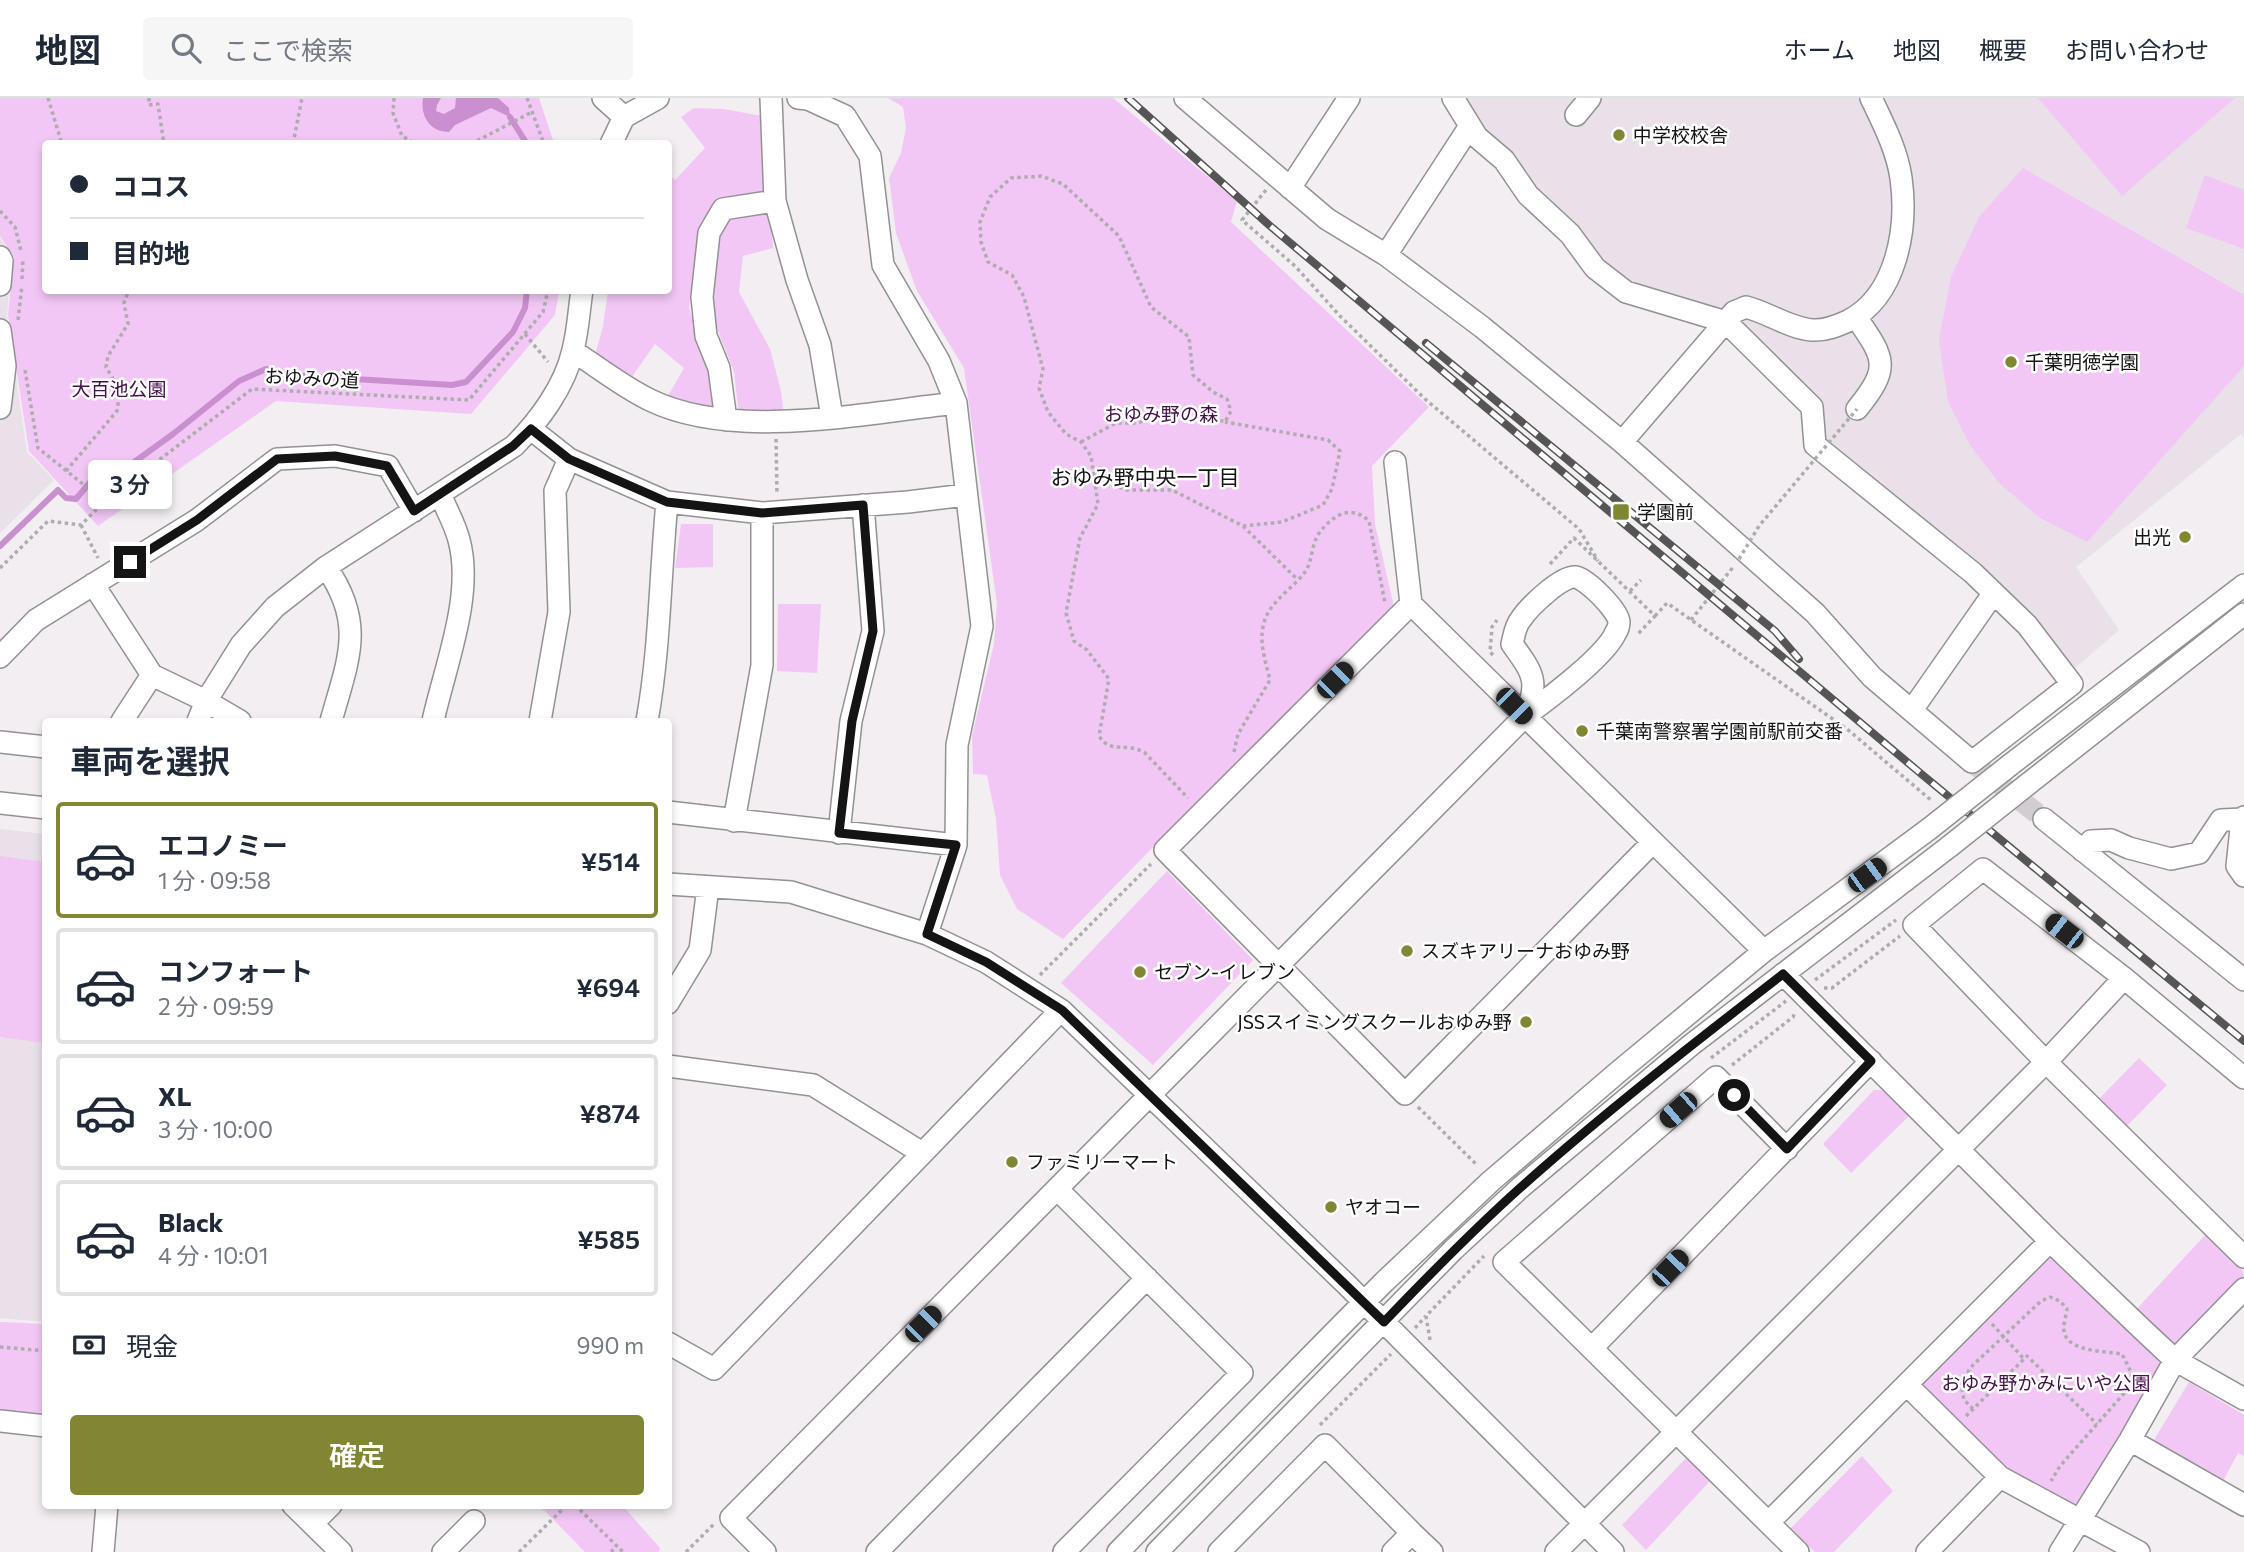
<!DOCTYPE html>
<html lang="ja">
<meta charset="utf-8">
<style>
body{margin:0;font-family:Commissioner,"Noto Sans JP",sans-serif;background:#f6f6f7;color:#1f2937;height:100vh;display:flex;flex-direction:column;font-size:26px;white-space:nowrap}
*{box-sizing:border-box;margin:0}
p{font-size:23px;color:#747a83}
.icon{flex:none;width:38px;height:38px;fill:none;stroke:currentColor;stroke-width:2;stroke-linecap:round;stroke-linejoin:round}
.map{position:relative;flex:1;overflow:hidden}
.sheet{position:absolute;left:42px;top:620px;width:630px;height:791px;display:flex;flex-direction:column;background:#fff;border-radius:7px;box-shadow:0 4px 10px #0003}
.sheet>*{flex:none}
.top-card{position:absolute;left:42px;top:42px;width:630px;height:154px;border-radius:7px;box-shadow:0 4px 10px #0003;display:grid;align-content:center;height:154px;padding:0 28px;background:#fff}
.end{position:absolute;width:32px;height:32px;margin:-16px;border:9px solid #151415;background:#fff;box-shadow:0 0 0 4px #fff}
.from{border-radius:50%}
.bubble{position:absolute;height:49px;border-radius:7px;background:#fff;box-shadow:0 4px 10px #0003;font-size:23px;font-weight:600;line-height:49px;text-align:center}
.car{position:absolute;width:21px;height:42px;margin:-21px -10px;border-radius:9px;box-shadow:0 0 5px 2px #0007;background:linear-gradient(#222 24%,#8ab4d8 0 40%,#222 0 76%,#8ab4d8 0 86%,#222 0)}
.top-card b{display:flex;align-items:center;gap:24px;height:66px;font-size:26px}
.top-card b+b{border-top:2px solid #e0e1e3}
.top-card i{width:18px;height:18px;background:#1f2937}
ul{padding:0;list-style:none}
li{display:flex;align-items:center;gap:21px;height:116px;margin:0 14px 10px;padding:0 14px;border:4px solid #e0e1e3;border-radius:7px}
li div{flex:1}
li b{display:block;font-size:26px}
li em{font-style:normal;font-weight:600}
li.on{border-color:#808632}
li>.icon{width:63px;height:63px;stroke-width:1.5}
h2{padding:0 28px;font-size:32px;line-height:84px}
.pay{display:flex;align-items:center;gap:18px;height:77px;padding:0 28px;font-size:26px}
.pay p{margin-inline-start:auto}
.action{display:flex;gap:14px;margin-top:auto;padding:14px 28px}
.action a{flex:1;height:80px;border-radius:7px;background:#808632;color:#fff;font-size:28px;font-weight:600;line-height:80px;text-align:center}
header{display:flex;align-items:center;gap:42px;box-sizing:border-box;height:98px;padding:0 35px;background:#fff;border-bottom:2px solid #e0e1e3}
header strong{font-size:33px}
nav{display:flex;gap:38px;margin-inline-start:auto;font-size:24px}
.search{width:490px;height:63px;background:#f6f6f7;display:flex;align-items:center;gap:18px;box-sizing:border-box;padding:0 24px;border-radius:7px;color:#747a83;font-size:26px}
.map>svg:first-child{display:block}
.built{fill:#e9e0ea}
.green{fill:#f2c7f5}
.water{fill:#c98fce}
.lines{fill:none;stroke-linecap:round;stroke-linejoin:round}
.stream{stroke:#c98fce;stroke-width:6}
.minor-tunnel{stroke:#d1cdd1;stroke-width:21;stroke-dasharray:21 10;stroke-linecap:butt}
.minor-casing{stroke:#949194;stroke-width:24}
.path{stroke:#afacaf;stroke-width:3.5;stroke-dasharray:3.5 3.5;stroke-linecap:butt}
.minor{stroke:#fff;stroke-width:21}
.rail-casing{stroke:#565556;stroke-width:8}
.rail{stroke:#fff;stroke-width:5;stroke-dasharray:16;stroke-linecap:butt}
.minor-bridge-casing{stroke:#949194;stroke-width:24;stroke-linecap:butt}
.path-bridge{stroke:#afacaf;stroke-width:3.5;stroke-dasharray:3.5 3.5;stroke-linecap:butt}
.minor-bridge{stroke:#fff;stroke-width:21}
.route{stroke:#151415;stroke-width:9}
.poi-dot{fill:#808632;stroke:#fff;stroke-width:2.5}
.labels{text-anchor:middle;stroke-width:5;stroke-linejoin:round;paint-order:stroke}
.poi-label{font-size:19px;fill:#151415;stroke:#fff;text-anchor:start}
.street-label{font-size:19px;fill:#151415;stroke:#fff}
.park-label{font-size:19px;fill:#440e49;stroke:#fff}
.neighbourhood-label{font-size:21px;fill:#151415;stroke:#fff}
</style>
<header>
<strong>地図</strong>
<div class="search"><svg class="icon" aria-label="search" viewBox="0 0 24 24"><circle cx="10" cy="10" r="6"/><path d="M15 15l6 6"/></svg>ここで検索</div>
<nav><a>ホーム</a><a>地図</a><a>概要</a><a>お問い合わせ</a></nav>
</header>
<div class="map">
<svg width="2244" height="1454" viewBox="0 0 2244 1454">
<rect width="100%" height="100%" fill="#f2eef2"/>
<path class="built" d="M1464,0H2244V340L2241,336L2076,469L2119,532L2074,571L2022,509L1822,339L1738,229L1632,192L1481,39Z
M0,140L12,158L7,218L27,354L54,382L0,435Z
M0,731L45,736V1224L0,1220Z"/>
<path class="green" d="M0,0H539L554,45L46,46V192L559,193L555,217L471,316L276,303L98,428L29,353L8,217L14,159L0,138Z
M888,0H1113L1237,103L1231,124L1429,309L1372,368L1375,426L1394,509L1212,689L1063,841L1017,811L1000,777L996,721L987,677L973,676L972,638L994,546L997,506L964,270L917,193L896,135L889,80L901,55L906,30L903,9Z
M2038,0H2235L2122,98Z
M694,10L724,11L762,18L767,92C755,100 740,96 728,102C718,106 708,116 701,124L689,210L712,278L715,314L688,307L668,298L684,270L655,246L631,280L600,262L596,254L603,228L608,193L668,192L669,76L675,82L705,50L681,19Z
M2023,70L2244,197V268L2087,444L2040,420L1999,385L1970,347L1948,304L1939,242L1951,179L1979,119Z
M2205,77L2244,92V151L2186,130Z
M763,114L771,120L773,150L743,158L739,194L770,251L781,293L784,318L739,317L734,274L713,220L710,193L715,140L729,122Z
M681,426H713V469L675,470Z
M778,506H821L817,575L777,573Z
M0,758L45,764V945L0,939Z
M1167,773L1253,862L1153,967L1061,885Z
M2139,960L2167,987L2126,1029L2098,1002Z
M1874,992H1882L1909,1018L1851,1075L1823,1046Z
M2206,1136L2242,1170L2244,1181L2179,1245L2170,1246L2134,1214Z
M2050,1153L2161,1262V1268L2081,1404L2071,1407L2007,1372L1922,1285Z
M0,1224L45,1226V1318L0,1313Z
M2189,1284L2244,1317V1358L2238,1355L2221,1387L2151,1347Z
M1862,1358L1893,1393L1834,1454H1815L1790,1431Z
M1686,1360L1710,1383L1646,1452L1622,1427Z
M534,1407H622L660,1450L659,1454H585L546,1414Z"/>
<path class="water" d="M423,0H441L437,7L436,13L444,16L455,10L456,0H498L509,10L510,19L491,10L455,27L449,34C430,34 420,18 423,0Z"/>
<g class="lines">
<path class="stream" d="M510,19L527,46
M0,448L58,392L66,400L76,401L97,376L108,383L173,336L239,283L266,271L289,277L452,287L466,284L513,234L525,210L527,192"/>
<path class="minor-tunnel" d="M1972,664L2044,721"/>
<defs>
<path id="minor" d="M603,0L624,19
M771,0L775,103L797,182L820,247L832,319
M798,0L808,1L845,18L870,58L883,167L939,263L956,305L982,528L957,647L956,747L927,836
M1185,0L1327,121L1386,157L1482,229L1622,344L1815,515L1872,579L1972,664L2072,586L2027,527L1973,475L1815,347L1812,309L1726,224L1626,194L1595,170L1570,136L1528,97L1504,62L1477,39L1453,0
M1576,17L1590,0
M611,46L624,19L658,0
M1290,90L1349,0
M1386,157L1470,28
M0,159L2,163L0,187
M1856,219C1885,261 1891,269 1857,311
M0,232L5,268L0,310
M573,253C598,269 623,289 650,302C734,343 865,315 956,305
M726,322L719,270L706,238L702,199L709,135L723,111L775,103
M531,331L569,361L667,404L762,415L908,404L966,397
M1622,344L1734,214L1746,209C1769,215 1789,230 1812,232C1825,233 1837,228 1848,223C1897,198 1908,130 1901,80C1897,52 1883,25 1871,0
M1395,364L1411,506L1764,853
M326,469C366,526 348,562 331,623
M93,486L152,577L206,603L240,623
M1411,506L1165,752L1405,996L1653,744
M0,559L36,522L197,422L277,361L335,358L388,368L414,413
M1912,612L1993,496
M122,623L152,577
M198,623L206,603L241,547L275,509L326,469L514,348C539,323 565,288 573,252C578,233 579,212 582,192
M433,623C445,568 474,497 459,442C455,426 446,411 440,396
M540,623L559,514L555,393L569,361
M647,623C660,551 660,477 667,404
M0,644L46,649
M2010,667L2244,487
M2028,686L2244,516
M0,705L46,710
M668,714L956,747
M2044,721L2244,882
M2242,721L2237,768L2244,778
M734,723L762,567V415
M839,735L851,623L873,533L863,407
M2083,753L2091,743L2111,742L2129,750L2171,761L2199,755L2221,722L2242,721L2244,719
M668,786L791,794L927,836L986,864L1061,912L1346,1186L1613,1454
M1783,876L2050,1143L2144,1233L2175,1262L2244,1301
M668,905L700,852L708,789
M668,968L813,987L922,1055
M2244,980L2124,880L1983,771L1914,827L2046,964L2244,1159
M1787,1051L1716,979L1504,1164L1798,1454
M1057,1091L1242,1275L1064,1454
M668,1245L714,1271L1061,912
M1592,1250L1871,963
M1907,1287L2000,1379L2139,1454
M0,1323L46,1328
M2130,1342L2244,1407
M293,1407L341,1454
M1769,1424L2050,1143
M313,1425L331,1407
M1412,1435L1432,1454
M103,1454L107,1407
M443,1454L474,1423
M765,1454L731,1420L1525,618C1547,602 1606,558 1616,534C1618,531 1619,527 1619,524C1618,512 1586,480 1575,479C1561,478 1529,509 1521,521C1515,528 1514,538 1512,546C1533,575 1540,584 1525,618
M877,1454L1147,1180
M1118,1454L1384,1184L1491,1083L1617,975L1764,853L1929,731
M1157,1454L1453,1152L1521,1089L1691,947L1950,748
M1219,1454L1325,1347L1412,1435L1393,1454
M1556,1454L2046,964L2124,880
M1927,1454L2000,1379
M2060,1454L2130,1342L2175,1262L2244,1191"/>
</defs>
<use href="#minor" class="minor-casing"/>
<path class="path" d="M48,0L62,46
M149,0V7L158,6L164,46
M394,0L393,15L402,38L416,46
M527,0L544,46
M293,46L302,0
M471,46L532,14
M1266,92L1242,122L1295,168L1340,218L1425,301L1579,431L1598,463
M0,113L15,129L21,153
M22,181L23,161
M18,222L22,188
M525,236L548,264
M25,272L38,350L104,403
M776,341L777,396
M1081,344L1116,325H1136L1188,312L1225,324L1231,313L1227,301L1213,294L1193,277L1189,239L1151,209L1119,138L1063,86L1041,78L1011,80L990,99L980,124L981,144L988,164L1012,177L1024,199L1043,271L1039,290L1048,314L1066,336L1081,344L1091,358L1098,406L1080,440L1066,515L1074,543L1087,552L1109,581L1099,638C1111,657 1125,643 1145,655L1188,700
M66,373L117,313L120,293L106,269L108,258L128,226L124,205L129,192
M1095,375L1125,392H1172L1243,428L1282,424L1323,407L1332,391L1340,353L1328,342L1225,324
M81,427L98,460
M1243,428L1298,482
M1550,466L1574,440L1655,518L1637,537
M0,470L48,423L81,427L104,404L252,291L469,302L543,214L548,192
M1630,493L1641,482
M1655,518L1667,505L1847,631L1932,703
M1691,522L1734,468
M1493,557L1490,554L1492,529L1497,522
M1234,654L1238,636L1270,582C1265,561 1257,540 1266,519C1273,502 1294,489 1305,474C1313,463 1311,445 1320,434C1333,417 1351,406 1369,423L1385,505
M1040,877L1151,766
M1815,882L1896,822
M1824,890H1832L1900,838
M1711,960L1786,903
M1732,967L1793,919L1795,914
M1418,1009L1478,1068
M1992,1226L2024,1261
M1415,1230L1426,1218
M1430,1242L1426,1218L1484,1158
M0,1249L46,1253
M1973,1311L1964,1302L1961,1286L1971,1269L2041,1203L2050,1199L2060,1203L2067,1211C2066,1218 2063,1227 2064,1233C2067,1254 2105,1253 2122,1256L2132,1276L2127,1292L2060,1368L2051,1383
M1966,1318L2027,1258L2097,1326
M1320,1327L1391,1256
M575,1407L623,1454
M519,1454L567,1407
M611,1454L616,1449
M686,1454L714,1426"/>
<use href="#minor" class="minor"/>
<defs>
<path id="rail" d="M1128,0L1269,127L1919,674L2244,943
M1426,245L1775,533L1799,561"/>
</defs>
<use href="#rail" class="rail-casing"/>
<use href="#rail" class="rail"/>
<defs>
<path id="minor-bridge" d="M1929,731L2010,667
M1950,748L2028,686"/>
</defs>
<use href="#minor-bridge" class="minor-bridge-casing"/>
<path class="path-bridge" d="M1739,461L1759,428L1857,311"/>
<use href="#minor-bridge" class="minor-bridge"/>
</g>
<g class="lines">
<path class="route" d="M130,464L197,422L277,361L335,358L387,368L414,413L513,348L531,331L569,361L667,404L762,415L863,407L873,533L852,623L839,735L956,747L927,836L986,864L1062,912L1384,1224C1428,1178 1472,1133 1520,1090C1604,1015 1694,945 1783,876L1871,963L1787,1051L1734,997"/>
</g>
<g class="poi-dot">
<circle cx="1619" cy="37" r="7"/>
<circle cx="2011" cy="264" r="7"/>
<rect x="1612" y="405" width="18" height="18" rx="3.5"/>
<circle cx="2185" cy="439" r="7"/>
<circle cx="1582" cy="633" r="7"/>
<circle cx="1407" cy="853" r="7"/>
<circle cx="1140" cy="874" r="7"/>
<circle cx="1526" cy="924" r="7"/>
<circle cx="1012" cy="1064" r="7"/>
<circle cx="1331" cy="1109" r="7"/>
</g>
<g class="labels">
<g class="poi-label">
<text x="1633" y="44">中学校校舎</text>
<text x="2025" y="271">千葉明徳学園</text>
<text x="1637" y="421">学園前</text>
<text x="2171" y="446" text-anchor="end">出光</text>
<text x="1596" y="640">千葉南警察署学園前駅前交番</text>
<text x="1421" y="860">スズキアリーナおゆみ野</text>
<text x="1154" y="881">セブン-イレブン</text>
<text x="1512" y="931" text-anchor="end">JSSスイミングスクールおゆみ野</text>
<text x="1026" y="1071">ファミリーマート</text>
<text x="1345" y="1116">ヤオコー</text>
</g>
<g class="street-label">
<text transform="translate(312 280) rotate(3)" y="7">おゆみの道</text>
</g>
<g class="park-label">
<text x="119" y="298">大百池公園</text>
<text x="1161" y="323">おゆみ野の森</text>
<text x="2046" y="1292">おゆみ野かみにいや公園</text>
</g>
<g class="neighbourhood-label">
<text x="1145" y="387">おゆみ野中央一丁目</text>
</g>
</g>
</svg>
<i class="end from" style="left:1734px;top:997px"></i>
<i class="end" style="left:130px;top:464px"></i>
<div class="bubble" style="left:88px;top:362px;width:84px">3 分</div>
<i class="car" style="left:1335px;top:582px;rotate:45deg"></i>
<i class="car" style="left:1514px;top:608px;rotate:135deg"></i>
<i class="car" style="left:1867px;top:777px;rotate:54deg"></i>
<i class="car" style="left:2064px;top:833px;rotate:308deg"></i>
<i class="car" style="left:1678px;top:1012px;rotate:229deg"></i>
<i class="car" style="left:1670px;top:1170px;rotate:44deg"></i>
<i class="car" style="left:923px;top:1226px;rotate:45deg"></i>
<div class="top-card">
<b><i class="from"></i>ココス</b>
<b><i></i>目的地</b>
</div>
<section class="sheet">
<h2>車両を選択</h2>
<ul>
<li class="on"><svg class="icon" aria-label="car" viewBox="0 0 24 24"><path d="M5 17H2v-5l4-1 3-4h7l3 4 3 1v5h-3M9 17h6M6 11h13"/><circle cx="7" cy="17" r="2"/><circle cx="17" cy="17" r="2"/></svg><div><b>エコノミー</b><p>1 分 · 09:58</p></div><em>¥514</em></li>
<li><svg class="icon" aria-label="car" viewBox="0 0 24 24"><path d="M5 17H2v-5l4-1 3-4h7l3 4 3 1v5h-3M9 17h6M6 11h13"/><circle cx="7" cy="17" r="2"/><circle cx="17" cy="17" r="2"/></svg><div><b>コンフォート</b><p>2 分 · 09:59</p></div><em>¥694</em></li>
<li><svg class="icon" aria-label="car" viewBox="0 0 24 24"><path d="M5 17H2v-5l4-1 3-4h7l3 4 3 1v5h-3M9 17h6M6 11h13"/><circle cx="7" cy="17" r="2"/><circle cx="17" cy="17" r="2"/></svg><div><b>XL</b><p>3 分 · 10:00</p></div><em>¥874</em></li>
<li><svg class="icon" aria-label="car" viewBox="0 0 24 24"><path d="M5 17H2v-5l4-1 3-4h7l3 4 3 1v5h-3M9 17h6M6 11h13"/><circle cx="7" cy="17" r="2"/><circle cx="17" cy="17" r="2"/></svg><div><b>Black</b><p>4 分 · 10:01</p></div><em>¥585</em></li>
</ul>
<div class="pay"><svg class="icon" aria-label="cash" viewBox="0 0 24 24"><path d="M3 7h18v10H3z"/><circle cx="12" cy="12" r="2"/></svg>現金<p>990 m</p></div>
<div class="action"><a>確定</a></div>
</section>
</div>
